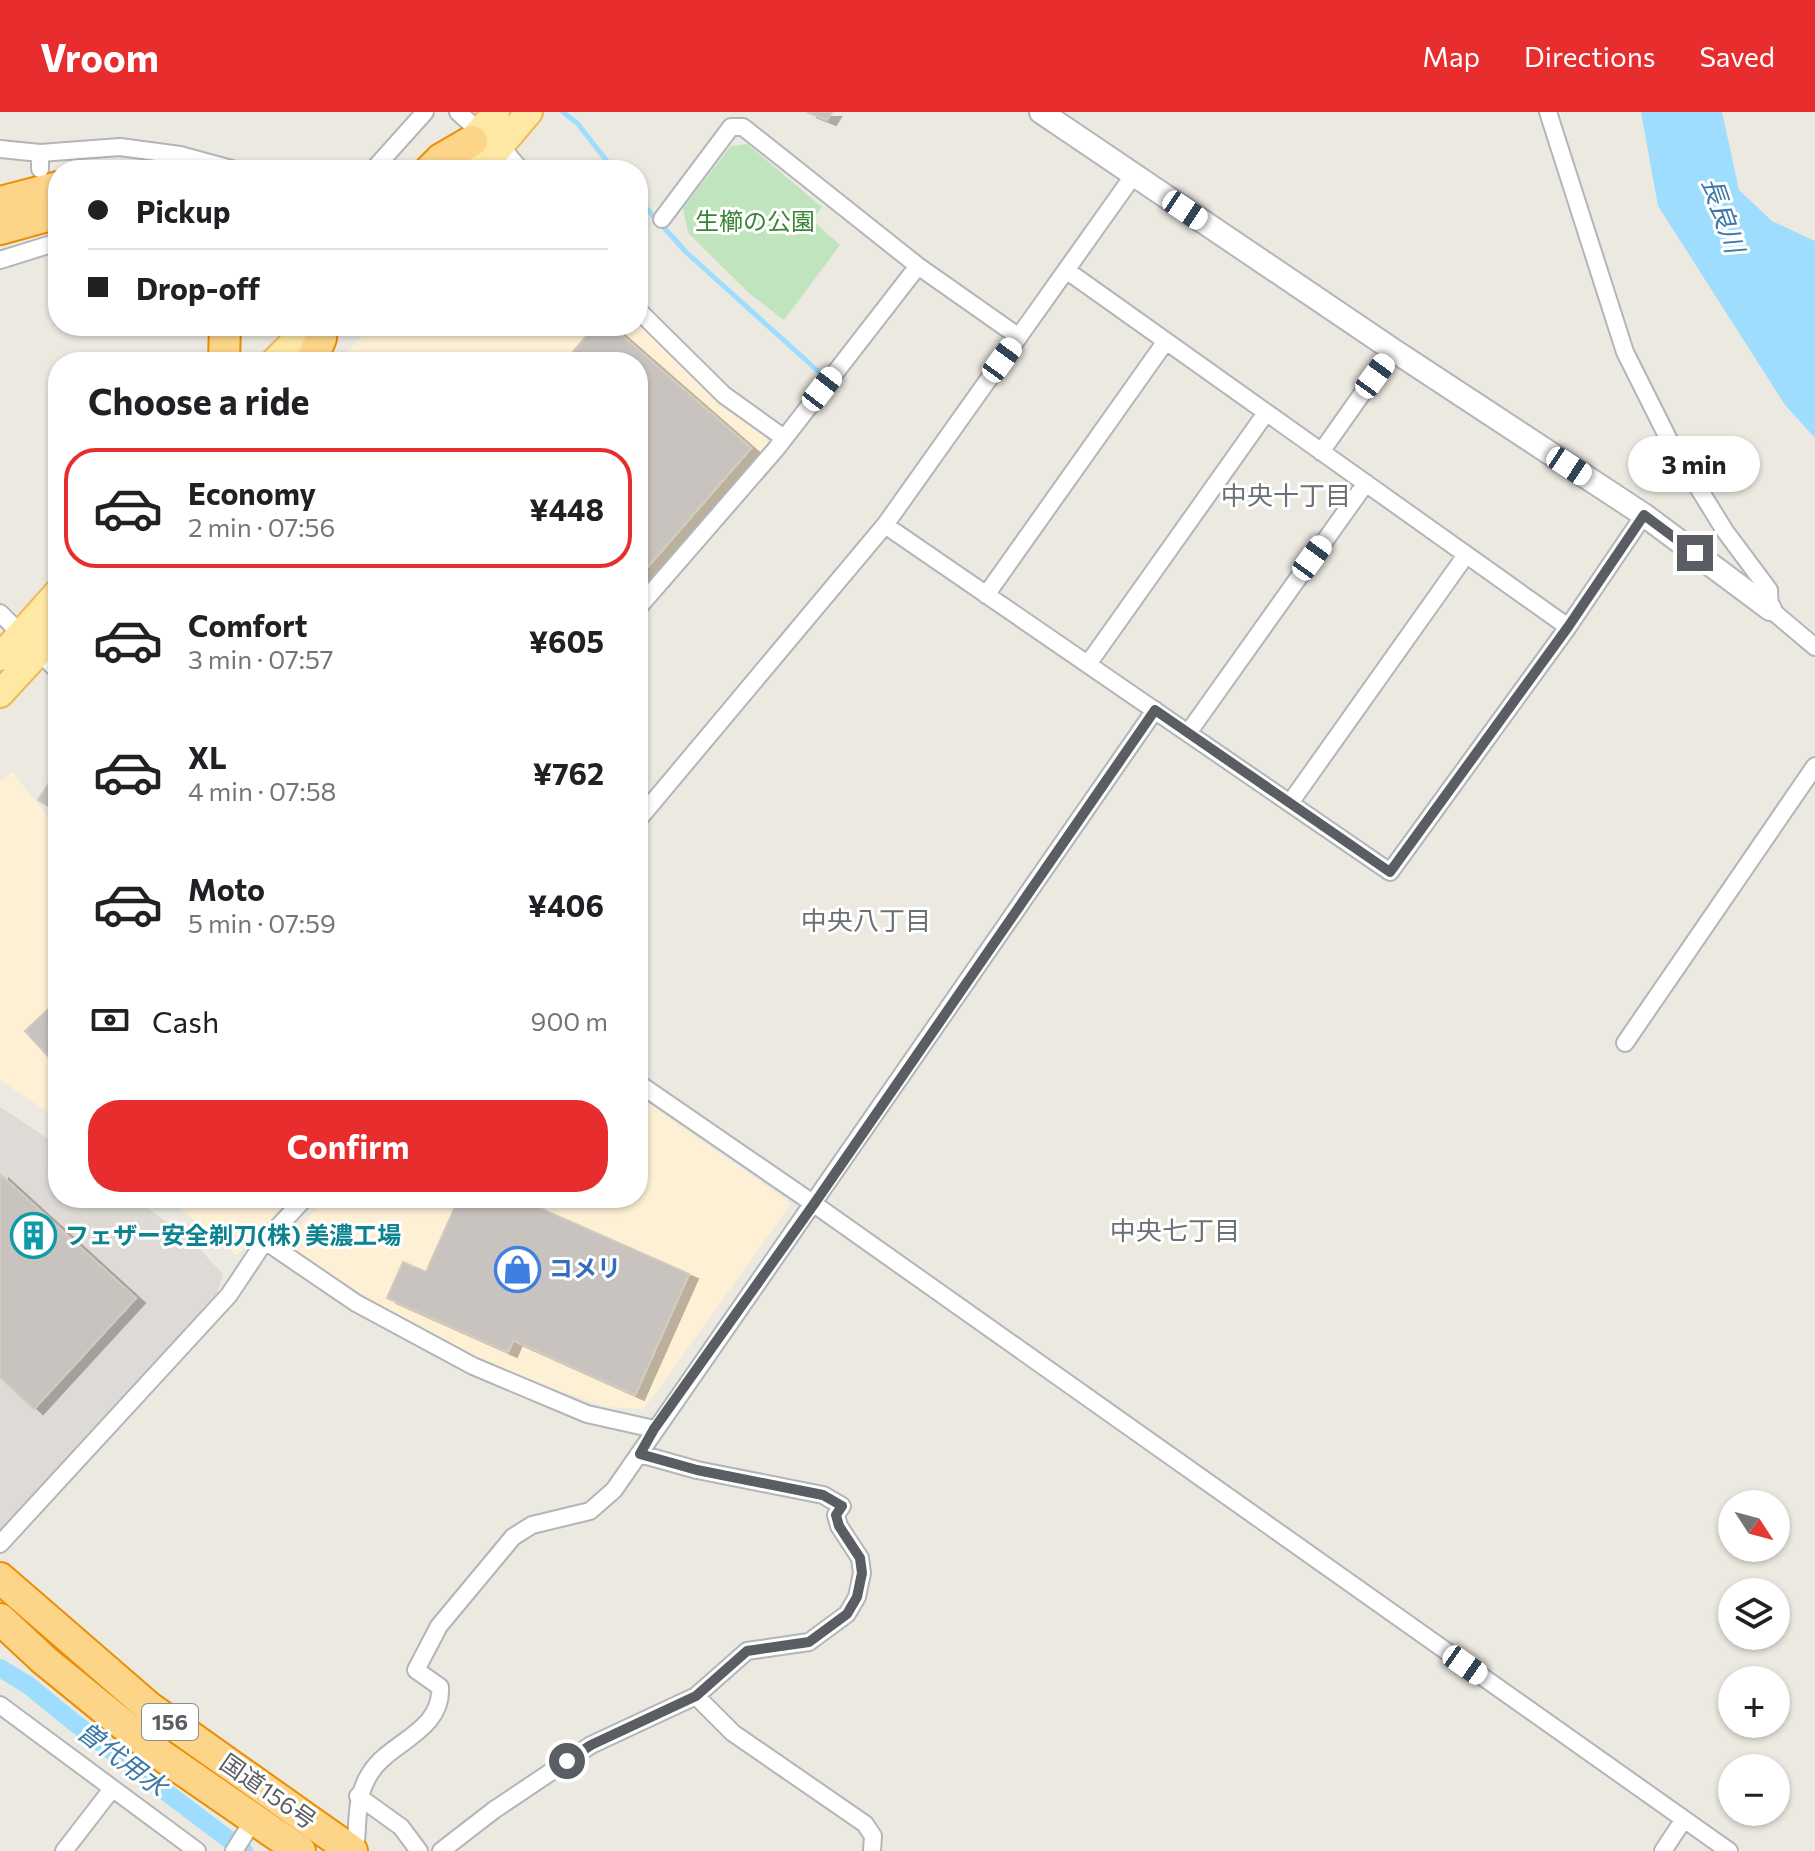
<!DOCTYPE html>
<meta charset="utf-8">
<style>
body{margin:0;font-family:Commissioner,"Noto Sans JP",sans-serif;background:#f6f6f6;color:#202124;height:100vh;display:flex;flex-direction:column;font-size:30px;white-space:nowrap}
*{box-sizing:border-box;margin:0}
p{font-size:26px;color:#757577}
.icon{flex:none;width:44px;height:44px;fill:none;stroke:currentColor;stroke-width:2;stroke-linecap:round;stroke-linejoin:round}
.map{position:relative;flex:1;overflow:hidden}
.sheet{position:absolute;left:48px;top:240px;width:600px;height:856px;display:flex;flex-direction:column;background:#fff;border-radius:32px;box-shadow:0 2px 6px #0004}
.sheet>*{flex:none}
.guide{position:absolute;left:48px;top:48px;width:600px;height:176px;border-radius:32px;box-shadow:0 2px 6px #0004;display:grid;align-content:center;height:176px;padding:0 40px;background:#fff}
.needle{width:52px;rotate:126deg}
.tools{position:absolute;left:1718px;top:1378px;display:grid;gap:16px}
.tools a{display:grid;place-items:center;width:72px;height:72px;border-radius:50%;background:#fff;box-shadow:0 2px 6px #0004;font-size:40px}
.end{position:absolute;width:36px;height:36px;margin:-18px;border:10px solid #5a5e62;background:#fff;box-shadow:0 0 0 4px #fff}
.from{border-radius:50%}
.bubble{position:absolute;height:56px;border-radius:28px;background:#fff;box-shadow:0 2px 6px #0004;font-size:26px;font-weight:700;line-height:56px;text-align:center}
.car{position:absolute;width:24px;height:48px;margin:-24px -12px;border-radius:10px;box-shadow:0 0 6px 2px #0007;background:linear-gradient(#fff 24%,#345 0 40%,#fff 0 76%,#345 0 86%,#fff 0)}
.guide b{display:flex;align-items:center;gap:28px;height:76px;font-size:30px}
.guide b+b{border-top:2px solid #e0e0e0}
.guide i{width:20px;height:20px;background:#202124}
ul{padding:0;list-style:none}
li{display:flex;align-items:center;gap:24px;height:120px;margin:0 16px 12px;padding:0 24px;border:4px solid transparent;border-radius:32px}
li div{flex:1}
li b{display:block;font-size:30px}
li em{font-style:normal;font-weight:700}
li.selected{border-color:#e72d2e}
li>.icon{width:72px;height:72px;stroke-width:1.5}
h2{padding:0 40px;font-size:36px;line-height:96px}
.pay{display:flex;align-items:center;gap:20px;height:88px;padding:0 40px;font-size:30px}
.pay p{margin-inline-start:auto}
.button{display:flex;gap:16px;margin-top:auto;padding:16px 40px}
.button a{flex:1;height:92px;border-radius:32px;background:#e72d2e;color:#fff;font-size:32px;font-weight:700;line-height:92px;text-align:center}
header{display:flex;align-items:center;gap:48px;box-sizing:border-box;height:112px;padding:0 40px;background:#e72d2e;color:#fff}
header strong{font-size:38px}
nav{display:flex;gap:44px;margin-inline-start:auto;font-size:28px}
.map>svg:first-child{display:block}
.commercial{fill:#fdf0d5}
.industrial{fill:#dedbd6}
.green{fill:#c0e4bd}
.water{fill:#9fddfe}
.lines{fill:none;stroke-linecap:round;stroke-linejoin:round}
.stream{stroke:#9fddfe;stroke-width:5}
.canal{stroke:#9fddfe;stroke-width:18}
.building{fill:#c8c3be;stroke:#d1cabf;stroke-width:2;filter:url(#shadow)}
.street-casing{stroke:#b2b5b9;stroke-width:20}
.secondary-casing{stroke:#b3b7bc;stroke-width:26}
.primary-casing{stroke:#efb857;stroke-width:30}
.highway-casing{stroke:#eb8e03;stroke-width:34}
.street{stroke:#fff;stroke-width:16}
.secondary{stroke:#fff;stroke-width:22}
.primary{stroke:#fee8a4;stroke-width:26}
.highway{stroke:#fcd589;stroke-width:30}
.route{stroke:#5a5e62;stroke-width:10}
.labels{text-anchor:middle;stroke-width:6;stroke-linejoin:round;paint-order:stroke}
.shield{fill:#fff;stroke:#8c8e91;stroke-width:2}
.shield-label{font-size:22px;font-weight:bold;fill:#5a5e62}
.park-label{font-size:24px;fill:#398536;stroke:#fff}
.culture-label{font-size:24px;font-weight:bold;fill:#0d838f;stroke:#fff;text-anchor:start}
.shop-label{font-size:24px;font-weight:bold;fill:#366cbe;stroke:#fff;text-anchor:start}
.street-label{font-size:24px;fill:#5a5e62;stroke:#fff}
.water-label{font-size:26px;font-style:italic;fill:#3c79a7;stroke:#fff}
.neighbourhood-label{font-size:26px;fill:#6b7074;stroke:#fff}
</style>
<header>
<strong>Vroom</strong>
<nav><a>Map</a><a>Directions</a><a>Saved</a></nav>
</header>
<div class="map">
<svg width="1815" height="1739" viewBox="0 0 1815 1739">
<defs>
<filter id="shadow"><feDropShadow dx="9" dy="5" stdDeviation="0" flood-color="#0004"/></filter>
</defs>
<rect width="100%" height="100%" fill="#ece9e1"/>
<path class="commercial" d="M638,206L723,292L768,325L766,336L638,483V250H338L371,214H638Z
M12,660L58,716V1007L0,968V670Z
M638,984L788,1089L789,1095L644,1297L605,1295L495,1255L351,1180L292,1137V1123L326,1086H638Z
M168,1086H291L237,1143Z"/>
<path class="industrial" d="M0,995L58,1033V1086H134L191,1128L223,1162L217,1181L0,1423Z"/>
<path class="green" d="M747,32L822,95L812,108L840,133L784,208L750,182L688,121L683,96L731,34Z"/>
<path class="water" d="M1641,0H1722L1739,78L1772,109L1815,129V326L1785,293L1658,94Z"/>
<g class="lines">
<path class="stream" d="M563,0L577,11L614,58
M638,87L687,141L819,260"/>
<path class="canal" d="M0,1556L28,1573L71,1608L244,1739"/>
</g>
<path class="building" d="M807,0H832L827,8Z
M595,214H611L751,336L638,466V250H564Z
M56,660L58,661V700L38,688Z
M58,888V955L25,919Z
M0,1062L136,1186L34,1297L0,1265Z
M459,1086H517L689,1162L635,1283L513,1228L508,1240L387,1186L403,1150L426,1160Z"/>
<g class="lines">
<defs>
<path id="street" d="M458,0L480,20
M1548,0L1625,240L1670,330L1725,419L1769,478L1770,497L1815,535
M501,35L521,58
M0,37L40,41
M40,57V41L120,35L180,43L235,58
M373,58L425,0
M662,107L731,15H743L918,154L1019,225
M0,148L58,130
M1066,158L1568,515
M638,198L724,283L784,326
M1321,340L1393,238
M885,413L1390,760L1568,515L1644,403
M986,483L1166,229
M638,496L776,337L918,154
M0,501L58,559
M1088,552L1266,301
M1188,621L1366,371
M1290,691L1466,443
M638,708L885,413L1133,64
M1625,931L1815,654
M638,971L814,1092L1729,1739
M305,1086L265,1129L356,1191L473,1254L587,1302L654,1317
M0,1432L229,1183L265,1129
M696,1584L733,1621L865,1712L873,1724L872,1739
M0,1593L197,1739
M358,1684L401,1715L419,1739
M64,1739L112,1677
M234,1739L254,1707
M355,1739C359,1709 354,1685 371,1660C390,1630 443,1619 440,1575L416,1558L439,1514L513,1425L532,1413L590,1399L614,1378L1155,598
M441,1739L494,1698L591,1633L696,1584L747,1539L809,1530L847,1502L857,1485L862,1461L860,1446L839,1414L836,1403L842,1394L823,1383L697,1358L640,1342
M1663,1739L1684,1707"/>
<path id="secondary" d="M1041,0L1393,238L1644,403L1770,497"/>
<path id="primary" d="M459,43L496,0
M480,58L529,0
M274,250L309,214
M0,545L58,480
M0,582L58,519"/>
<path id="highway" d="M430,58L441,47L472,29
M0,90L58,75
M0,117L58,101
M312,248L321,226L322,214
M224,250L225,214
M0,1466L150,1596L352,1739
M0,1507L44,1548L158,1641L300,1739"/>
</defs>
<use href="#street" class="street-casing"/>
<use href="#secondary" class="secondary-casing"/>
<use href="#primary" class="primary-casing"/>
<use href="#highway" class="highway-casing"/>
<use href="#street" class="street"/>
<use href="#secondary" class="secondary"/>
<use href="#primary" class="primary"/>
<use href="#highway" class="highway"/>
</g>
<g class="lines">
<path class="route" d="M567,1649L591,1633L696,1584L747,1539L809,1530L847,1502L857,1485L862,1461L860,1446L839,1414L836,1403L842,1394L823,1383L697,1358L640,1342L654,1317L814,1092L1155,598L1390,760L1568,515L1644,403L1695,441"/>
</g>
<defs>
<symbol id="building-ring" viewBox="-11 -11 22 22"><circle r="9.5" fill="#fff" stroke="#0f9aa8" stroke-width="1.5"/><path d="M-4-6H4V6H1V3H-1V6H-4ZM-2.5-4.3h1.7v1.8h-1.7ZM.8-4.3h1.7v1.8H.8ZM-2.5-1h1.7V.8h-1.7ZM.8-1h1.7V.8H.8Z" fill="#0f9aa8"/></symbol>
<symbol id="shop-ring" viewBox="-11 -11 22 22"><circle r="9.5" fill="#fff" stroke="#3f7fe0" stroke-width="1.5"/><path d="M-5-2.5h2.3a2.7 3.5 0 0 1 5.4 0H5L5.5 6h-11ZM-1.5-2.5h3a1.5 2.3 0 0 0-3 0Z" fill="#3f7fe0"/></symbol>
</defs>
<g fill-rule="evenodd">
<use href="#building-ring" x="8" y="1098" width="51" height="51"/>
<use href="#shop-ring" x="492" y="1132" width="51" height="51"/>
</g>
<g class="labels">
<rect class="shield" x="142" y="1592" width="56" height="36" rx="6"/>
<g class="shield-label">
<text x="170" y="1618">156</text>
</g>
<g class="park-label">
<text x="755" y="118">生櫛の公園</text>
</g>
<g class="culture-label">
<text x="65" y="1132">フェザー安全剃刀(株) 美濃工場</text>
</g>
<g class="shop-label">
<text x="549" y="1165">コメリ</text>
</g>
<g class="street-label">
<text transform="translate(268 1680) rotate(35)" y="8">国道156号</text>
</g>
<g class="water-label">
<text transform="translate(1723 103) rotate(71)" y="9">長良川</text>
<text transform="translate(122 1647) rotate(37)" y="9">曽代用水</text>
</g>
<g class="neighbourhood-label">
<text x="1286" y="393">中央十丁目</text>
<text x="866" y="818">中央八丁目</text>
<text x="1175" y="1128">中央七丁目</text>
</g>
</g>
</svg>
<div class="tools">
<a><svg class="needle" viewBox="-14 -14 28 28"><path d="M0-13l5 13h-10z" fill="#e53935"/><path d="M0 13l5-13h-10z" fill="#757577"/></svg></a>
<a><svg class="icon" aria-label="layers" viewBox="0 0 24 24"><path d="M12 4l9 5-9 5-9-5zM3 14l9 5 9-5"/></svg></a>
<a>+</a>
<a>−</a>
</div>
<i class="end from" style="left:567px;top:1649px"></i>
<i class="end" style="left:1695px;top:441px"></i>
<div class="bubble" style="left:1628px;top:324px;width:132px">3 min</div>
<i class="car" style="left:1185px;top:98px;rotate:124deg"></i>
<i class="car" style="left:1002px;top:248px;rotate:36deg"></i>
<i class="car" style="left:1375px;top:264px;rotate:36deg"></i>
<i class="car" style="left:822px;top:277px;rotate:38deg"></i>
<i class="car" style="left:1569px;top:354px;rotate:123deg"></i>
<i class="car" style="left:1312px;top:446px;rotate:36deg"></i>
<i class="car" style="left:1465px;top:1553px;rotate:125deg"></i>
<div class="guide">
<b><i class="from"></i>Pickup</b>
<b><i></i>Drop-off</b>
</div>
<section class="sheet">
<h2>Choose a ride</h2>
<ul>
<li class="selected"><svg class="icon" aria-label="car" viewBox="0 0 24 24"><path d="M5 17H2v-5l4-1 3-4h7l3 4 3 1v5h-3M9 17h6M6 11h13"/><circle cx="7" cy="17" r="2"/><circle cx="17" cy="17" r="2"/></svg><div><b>Economy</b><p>2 min · 07:56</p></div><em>¥448</em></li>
<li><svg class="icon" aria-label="car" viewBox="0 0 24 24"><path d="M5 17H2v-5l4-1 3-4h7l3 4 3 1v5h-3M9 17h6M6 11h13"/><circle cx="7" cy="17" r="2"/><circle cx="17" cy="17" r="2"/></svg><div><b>Comfort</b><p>3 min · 07:57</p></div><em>¥605</em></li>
<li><svg class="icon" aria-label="car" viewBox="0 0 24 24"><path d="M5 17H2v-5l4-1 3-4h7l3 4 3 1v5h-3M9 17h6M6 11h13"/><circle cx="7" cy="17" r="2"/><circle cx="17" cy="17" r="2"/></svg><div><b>XL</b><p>4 min · 07:58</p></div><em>¥762</em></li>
<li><svg class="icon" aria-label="car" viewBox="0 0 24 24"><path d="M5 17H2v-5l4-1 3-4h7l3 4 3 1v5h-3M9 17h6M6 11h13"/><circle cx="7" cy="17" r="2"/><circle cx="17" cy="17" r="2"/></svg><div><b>Moto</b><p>5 min · 07:59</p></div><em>¥406</em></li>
</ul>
<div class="pay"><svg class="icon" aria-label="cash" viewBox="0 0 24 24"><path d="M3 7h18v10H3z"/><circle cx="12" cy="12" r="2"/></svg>Cash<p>900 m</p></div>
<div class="button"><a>Confirm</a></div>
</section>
</div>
